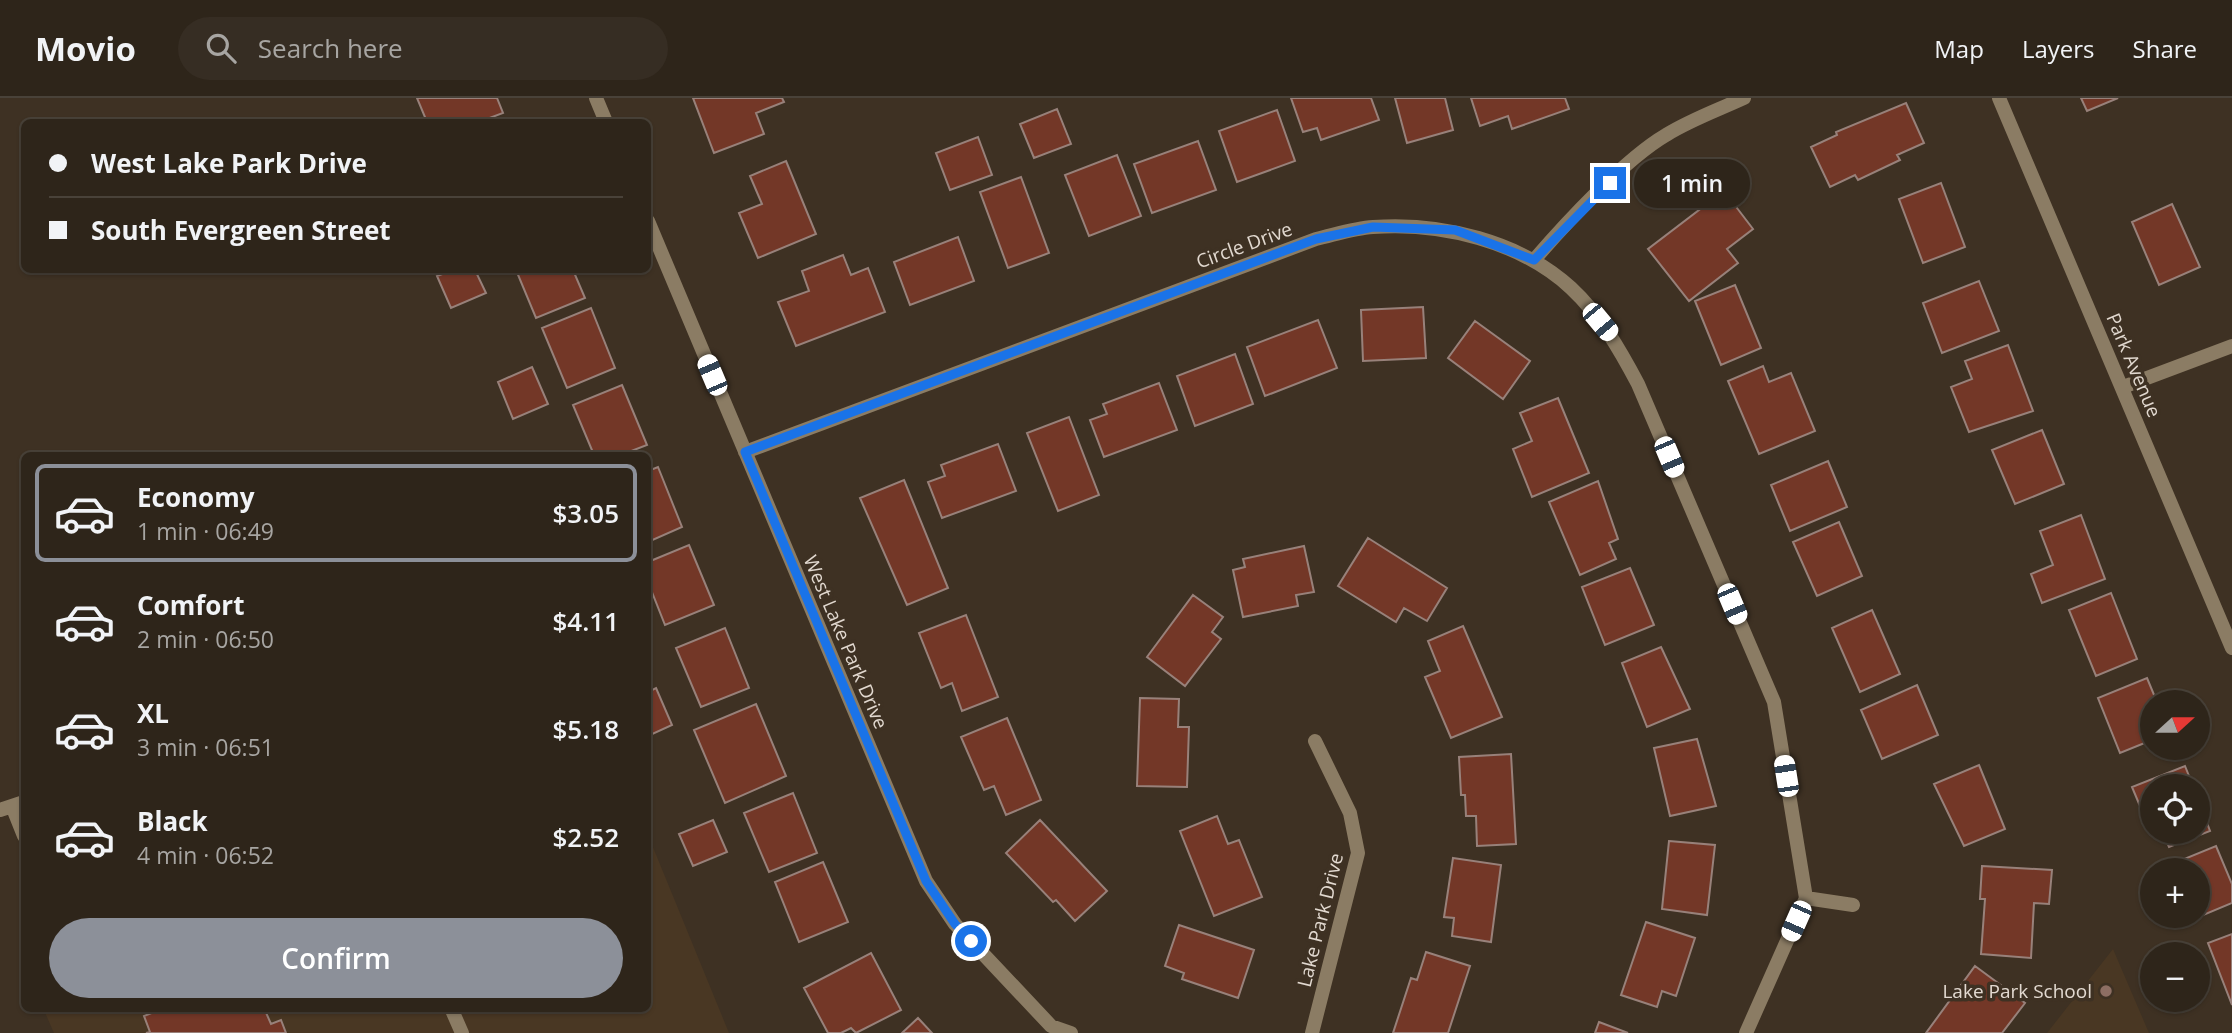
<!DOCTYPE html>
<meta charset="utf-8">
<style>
body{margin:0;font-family:"Open Sans",sans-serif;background:#362d23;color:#f1f3f6;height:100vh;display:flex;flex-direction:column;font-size:26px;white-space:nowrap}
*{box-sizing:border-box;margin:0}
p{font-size:23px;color:#a7a5a2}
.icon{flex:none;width:38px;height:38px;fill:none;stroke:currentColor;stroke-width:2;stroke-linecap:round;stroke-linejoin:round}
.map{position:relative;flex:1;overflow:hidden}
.side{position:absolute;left:21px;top:354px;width:630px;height:560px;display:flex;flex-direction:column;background:#2e251a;border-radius:10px;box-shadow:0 2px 5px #0004,0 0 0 2px #494239}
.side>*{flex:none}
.hud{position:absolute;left:21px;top:21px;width:630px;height:154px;border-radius:10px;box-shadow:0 2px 5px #0004,0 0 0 2px #494239;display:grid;align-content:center;height:154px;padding:0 28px;background:#2e251a}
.needle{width:46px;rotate:69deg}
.controls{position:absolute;left:2140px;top:592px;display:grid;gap:14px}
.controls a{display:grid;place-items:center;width:70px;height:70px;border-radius:50%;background:#2e251a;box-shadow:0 2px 5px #0004,0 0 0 2px #494239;font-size:35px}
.end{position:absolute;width:32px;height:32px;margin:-16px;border:9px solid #1a73e8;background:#fff;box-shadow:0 0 0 4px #fff}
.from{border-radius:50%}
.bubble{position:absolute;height:49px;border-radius:24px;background:#2e251a;box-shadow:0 2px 5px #0004,0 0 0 2px #494239;font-size:23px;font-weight:600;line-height:49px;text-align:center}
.car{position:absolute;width:21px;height:42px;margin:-21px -10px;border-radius:9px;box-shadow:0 0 5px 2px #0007;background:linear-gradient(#fff 24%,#345 0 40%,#fff 0 76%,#345 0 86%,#fff 0)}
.hud b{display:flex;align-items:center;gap:24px;height:66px;font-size:26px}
.hud b+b{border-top:2px solid #494239}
.hud i{width:18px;height:18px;background:#f1f3f6}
ul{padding:12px 0 0;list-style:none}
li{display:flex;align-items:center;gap:21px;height:98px;margin:0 14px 10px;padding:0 14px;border:4px solid transparent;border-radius:10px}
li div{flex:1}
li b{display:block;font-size:26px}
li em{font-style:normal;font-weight:600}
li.on{border-color:#8c9099}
li>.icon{width:63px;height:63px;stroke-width:1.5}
.action{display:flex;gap:14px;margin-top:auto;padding:14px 28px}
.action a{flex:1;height:80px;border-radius:42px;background:#8c9099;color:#fff;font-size:28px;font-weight:600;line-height:80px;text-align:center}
header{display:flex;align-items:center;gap:42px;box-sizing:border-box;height:98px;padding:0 35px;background:#2e251a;border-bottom:2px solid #494239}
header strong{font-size:33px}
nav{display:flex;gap:38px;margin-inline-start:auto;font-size:24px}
.search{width:490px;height:63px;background:#362d23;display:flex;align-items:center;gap:18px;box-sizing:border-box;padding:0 24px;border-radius:38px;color:#a7a5a2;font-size:26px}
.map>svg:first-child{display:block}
.built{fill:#493723}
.building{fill:#733727;stroke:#98817a;stroke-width:2}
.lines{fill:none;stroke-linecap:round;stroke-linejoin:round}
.service{stroke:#8b7c64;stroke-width:14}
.minor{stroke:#8b7c64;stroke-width:14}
.route{stroke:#1a73e8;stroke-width:9}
.education-dot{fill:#8d6e63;stroke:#3e3123;stroke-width:2.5}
.labels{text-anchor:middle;stroke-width:7;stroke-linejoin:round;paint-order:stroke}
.street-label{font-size:19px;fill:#e2d9d0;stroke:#3e3123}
.poi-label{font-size:19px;fill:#e2d9d0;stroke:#3e3123;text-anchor:end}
</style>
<header>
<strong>Movio</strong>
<div class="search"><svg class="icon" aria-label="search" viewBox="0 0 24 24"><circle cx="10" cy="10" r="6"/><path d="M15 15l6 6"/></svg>Search here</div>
<nav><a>Map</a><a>Layers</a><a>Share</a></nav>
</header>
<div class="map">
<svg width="2232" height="935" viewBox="0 0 2232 935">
<rect width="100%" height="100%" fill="#3e3123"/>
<path class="built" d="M648,737L729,935H54L43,910H648Z
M2113,851L2149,935H2047Z"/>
<path class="building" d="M417,0H497L503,15L479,24H427Z
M693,0H782L784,4L756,15L764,36L714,55Z
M1291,0H1371L1379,22L1321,42L1317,30L1303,34Z
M1395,0H1445L1453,32L1407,45Z
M1471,0H1565L1569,11L1512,31L1508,18L1480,28Z
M2081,0H2118L2087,13Z
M1906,5L1924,45L1897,57L1900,62L1858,82L1855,77L1830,89L1811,49L1837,37L1836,34Z
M1057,11L1071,46L1034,60L1020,26Z
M1277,12L1295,63L1237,84L1219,33Z
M978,39L992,77L950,92L936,55Z
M1198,43L1216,92L1152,115L1134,66Z
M1117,57L1141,118L1089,138L1065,77Z
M786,63L816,136L758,160L739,115L762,106L750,78Z
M1021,79L1049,155L1008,170L980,94Z
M1941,85L1965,149L1923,165L1899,101Z
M1724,93L1753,131L1727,151L1738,165L1689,203L1648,151Z
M2172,106L2200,169L2159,187L2132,124Z
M958,139L974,183L910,207L894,164Z
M843,157L851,177L868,170L885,214L796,248L778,204L809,193L802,173Z
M453,172H475L486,195L451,210L437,178Z
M516,172H573L585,200L536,220Z
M1979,183L1999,233L1942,255L1923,205Z
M1735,187L1761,250L1721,267L1695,203Z
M1423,209L1426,260L1363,263L1361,212Z
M591,210L615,270L567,290L542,230Z
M1318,222L1337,270L1265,298L1247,249Z
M1475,223L1530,263L1503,301L1448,260Z
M2008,247L2033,313L1969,334L1951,289L1972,281L1965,263Z
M1235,256L1253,306L1195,328L1177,278Z
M1763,268L1769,284L1791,275L1815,333L1759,356L1728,283Z
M532,269L548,306L513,321L498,284Z
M1159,285L1177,332L1104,359L1090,322L1107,316L1103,306Z
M622,287L647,347L621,357H594L573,307Z
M1558,300L1589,375L1532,399L1513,351L1532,343L1520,315Z
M1069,319L1099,397L1058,413L1027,335Z
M2042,332L2064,386L2015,406L1992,352Z
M998,346L1016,393L942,420L928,384L945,378L941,367Z
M1828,363L1847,409L1790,433L1771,387Z
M658,369L682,429L648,444V373Z
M904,382L948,490L907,507L860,400Z
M1598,383L1618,441L1609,445L1616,461L1580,477L1549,404Z
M2081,417L2105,481L2042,505L2031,476L2053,467L2040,433Z
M1839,424L1862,478L1817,498L1793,444Z
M1368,440L1447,490L1427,523L1404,510L1396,524L1338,488Z
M689,447L714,507L665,527L648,484V464Z
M1304,448L1314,494L1296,497L1298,508L1243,519L1233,472L1245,469L1243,461Z
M1630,470L1654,527L1605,547L1582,489Z
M2111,495L2137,561L2096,578L2069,512Z
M1193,497L1223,519L1212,534L1221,541L1185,588L1147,559Z
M1872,512L1900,576L1860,594L1832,530Z
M966,517L998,599L962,613L952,585L941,590L919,535Z
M1463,528L1502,619L1451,640L1425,579L1440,573L1428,543Z
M725,530L749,590L701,609L676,550Z
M1661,549L1690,611L1647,629L1622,565Z
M2147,580L2157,604H2152V642L2120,655L2098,600Z
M1917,587L1938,637L1882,661L1861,612Z
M656,590L672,627L648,638V594Z
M1140,600L1179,601L1178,629H1189L1187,689L1137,688Z
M756,606L786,678L725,705L694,632Z
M1007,620L1041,702L1006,717L994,688L984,692L961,639Z
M1697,641L1716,708L1670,718L1654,650Z
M1511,656L1516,746L1477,748L1476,718H1466L1465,697H1461L1459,659Z
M1979,667L2005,731L1964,748L1934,686Z
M2185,668L2193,688H2152V709L2142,713L2132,689Z
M793,695L817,755L769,774L744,715Z
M2198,701L2210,733L2169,749L2162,733H2198Z
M1217,718L1228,746L1239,742L1262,799L1214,818L1180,733Z
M713,722L727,754L693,768L679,736Z
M1040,722L1107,793L1075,823L1056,802L1053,804L1006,755Z
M1669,743L1715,747L1707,817L1662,811Z
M2216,748L2232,786V805L2189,823L2187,817H2198V772H2168L2167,768Z
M1453,760L1501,767L1491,844L1452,838L1454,820L1444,819Z
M823,764L848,824L799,844L775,784Z
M1982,768L2052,772L2049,806L2034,805L2031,860L1981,856L1985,801H1980Z
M1646,824L1695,840L1676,898L1662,893L1657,909L1621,897Z
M1179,827L1254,852L1238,900L1182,881L1184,875L1165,868Z
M2232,836V907L2208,845Z
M1426,854L1470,868L1448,935H1393L1411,880L1417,882Z
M871,855L901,912L856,935L851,930L841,935H828L804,890Z
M1975,868L2025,905L2002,935H1926Z
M164,910H264L271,926L281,922L286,935H146L150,934L144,918Z
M918,920L932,935H902Z
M1599,924L1628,935H1595Z"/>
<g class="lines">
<path class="service" d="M12,708L24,738
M0,712L24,704
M451,910L462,935"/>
<path class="minor" d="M596,0L606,24
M1999,0L2232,550
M648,123L926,783L955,826L1051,928L1071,935
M1534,162C1566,125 1625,61 1666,37C1690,22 1718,12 1744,0
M2123,289L2232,248
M745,354L1316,141C1334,137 1354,130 1373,129C1441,124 1520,143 1571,190C1600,217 1620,252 1638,286L1774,604L1806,800L1746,935
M1806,800L1853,807
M1312,935L1358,755L1350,715L1315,643"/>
</g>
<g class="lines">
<path class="route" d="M971,843L955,826L926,783L745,354L1316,141L1373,129L1455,132L1534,162L1610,85"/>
</g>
<circle class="education-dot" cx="2106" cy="893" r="7"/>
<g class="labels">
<g class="street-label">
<text transform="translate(1244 147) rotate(-20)" y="7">Circle Drive</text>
<text transform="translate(2134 267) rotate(67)" y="7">Park Avenue</text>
<text transform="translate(846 544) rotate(67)" y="7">West Lake Park Drive</text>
<text transform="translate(1320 822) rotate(-76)" y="7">Lake Park Drive</text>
</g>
<g class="poi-label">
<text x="2092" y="900">Lake Park School</text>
</g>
</g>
</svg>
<div class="controls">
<a><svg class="needle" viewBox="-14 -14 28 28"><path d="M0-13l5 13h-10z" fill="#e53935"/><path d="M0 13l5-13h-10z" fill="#a7a5a2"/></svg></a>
<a><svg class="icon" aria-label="locate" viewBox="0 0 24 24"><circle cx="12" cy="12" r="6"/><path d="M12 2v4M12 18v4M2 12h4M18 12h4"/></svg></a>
<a>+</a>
<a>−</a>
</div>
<i class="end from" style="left:971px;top:843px"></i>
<i class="end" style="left:1610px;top:85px"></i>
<div class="bubble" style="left:1634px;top:61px;width:116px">1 min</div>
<i class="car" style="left:1600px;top:224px;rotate:140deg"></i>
<i class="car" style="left:712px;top:277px;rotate:337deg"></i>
<i class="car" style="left:1669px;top:359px;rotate:157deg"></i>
<i class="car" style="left:1732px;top:506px;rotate:157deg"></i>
<i class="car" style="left:1786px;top:678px;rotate:351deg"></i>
<i class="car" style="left:1796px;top:823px;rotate:204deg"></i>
<div class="hud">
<b><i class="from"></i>West Lake Park Drive</b>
<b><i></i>South Evergreen Street</b>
</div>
<section class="side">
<ul>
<li class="on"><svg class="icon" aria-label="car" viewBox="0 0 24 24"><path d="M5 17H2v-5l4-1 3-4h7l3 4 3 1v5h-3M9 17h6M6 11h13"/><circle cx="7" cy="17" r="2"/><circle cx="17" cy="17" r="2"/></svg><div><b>Economy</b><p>1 min · 06:49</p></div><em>$3.05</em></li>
<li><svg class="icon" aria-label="car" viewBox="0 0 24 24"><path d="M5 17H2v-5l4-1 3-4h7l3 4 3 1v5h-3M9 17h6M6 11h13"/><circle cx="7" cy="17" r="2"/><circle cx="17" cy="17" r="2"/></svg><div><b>Comfort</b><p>2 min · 06:50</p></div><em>$4.11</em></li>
<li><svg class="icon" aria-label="car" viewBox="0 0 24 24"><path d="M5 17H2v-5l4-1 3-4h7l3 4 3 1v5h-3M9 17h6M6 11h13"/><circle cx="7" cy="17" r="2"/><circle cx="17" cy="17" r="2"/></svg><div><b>XL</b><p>3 min · 06:51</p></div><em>$5.18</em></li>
<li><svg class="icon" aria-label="car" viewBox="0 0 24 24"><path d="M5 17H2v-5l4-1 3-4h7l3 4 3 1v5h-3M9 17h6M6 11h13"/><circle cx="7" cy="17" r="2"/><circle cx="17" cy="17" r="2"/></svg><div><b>Black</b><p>4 min · 06:52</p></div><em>$2.52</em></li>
</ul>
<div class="action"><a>Confirm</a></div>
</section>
</div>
